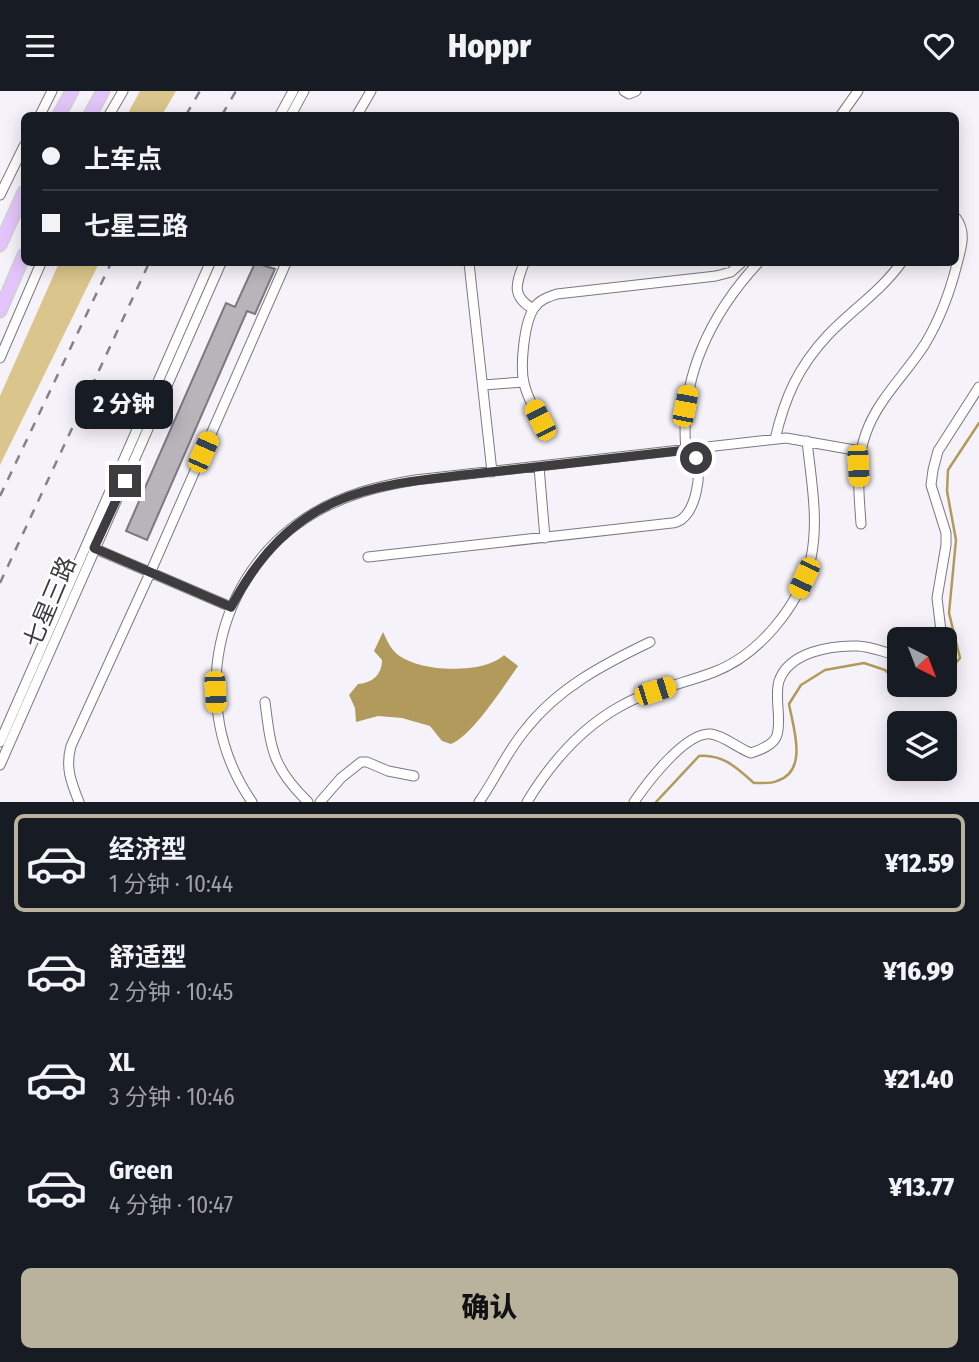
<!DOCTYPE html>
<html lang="zh">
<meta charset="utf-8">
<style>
body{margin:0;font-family:"Fira Sans Condensed","Noto Sans SC",sans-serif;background:#20242c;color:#f1f3f6;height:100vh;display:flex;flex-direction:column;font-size:26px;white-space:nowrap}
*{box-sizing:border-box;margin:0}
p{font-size:23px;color:#9ea1a6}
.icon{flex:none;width:38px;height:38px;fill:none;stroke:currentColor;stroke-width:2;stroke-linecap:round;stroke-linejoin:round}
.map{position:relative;height:711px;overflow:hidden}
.side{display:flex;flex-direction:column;background:#171b24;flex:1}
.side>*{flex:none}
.hud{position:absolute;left:21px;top:21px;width:938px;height:154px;border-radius:10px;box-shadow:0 4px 18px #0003;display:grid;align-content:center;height:154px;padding:0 21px;background:#171b24}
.needle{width:46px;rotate:138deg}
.fabs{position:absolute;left:887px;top:536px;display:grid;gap:14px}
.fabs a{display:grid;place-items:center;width:70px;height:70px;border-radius:10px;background:#171b24;box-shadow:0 4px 18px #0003;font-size:35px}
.end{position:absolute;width:32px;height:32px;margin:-16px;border:9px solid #3d3c3e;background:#fff;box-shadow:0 0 0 4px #fff}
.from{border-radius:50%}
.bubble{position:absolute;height:49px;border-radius:10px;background:#171b24;box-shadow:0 4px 18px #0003;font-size:23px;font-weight:800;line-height:49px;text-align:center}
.car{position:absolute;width:21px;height:42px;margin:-21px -10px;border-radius:9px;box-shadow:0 0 5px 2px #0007;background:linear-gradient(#f5c518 24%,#345 0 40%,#f5c518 0 76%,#345 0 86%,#f5c518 0)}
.hud b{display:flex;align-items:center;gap:24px;height:66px;font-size:26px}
.hud b+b{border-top:2px solid #363941}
.hud i{width:18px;height:18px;background:#f1f3f6}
ul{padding:12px 0 0;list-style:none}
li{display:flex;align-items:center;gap:21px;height:98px;margin:0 14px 10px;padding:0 7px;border:4px solid transparent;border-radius:10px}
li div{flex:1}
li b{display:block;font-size:26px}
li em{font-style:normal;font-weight:800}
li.current{border-color:#b9b39e}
li>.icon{width:63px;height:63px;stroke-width:1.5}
.action{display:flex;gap:14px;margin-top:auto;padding:14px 21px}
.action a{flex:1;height:80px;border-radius:10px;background:#b9b39e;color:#111;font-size:28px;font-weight:800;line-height:80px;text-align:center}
header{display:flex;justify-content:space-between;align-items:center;height:91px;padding:0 21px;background:#171b24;font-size:32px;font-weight:800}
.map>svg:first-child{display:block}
.green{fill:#dac58c}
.water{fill:#b19a5c}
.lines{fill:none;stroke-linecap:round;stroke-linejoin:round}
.stream{stroke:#b19a5c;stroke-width:2.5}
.building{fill:#b7b4ba;stroke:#7c787e;stroke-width:2}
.minor-casing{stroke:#7c797e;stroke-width:11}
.highway-casing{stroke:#d0d0d1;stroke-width:15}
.minor{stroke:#fff;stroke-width:9}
.highway{stroke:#e3c4fb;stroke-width:12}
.rail{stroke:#848285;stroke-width:2.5;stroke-dasharray:9 9;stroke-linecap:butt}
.route{stroke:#3d3c3e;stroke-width:9}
.labels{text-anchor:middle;stroke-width:5;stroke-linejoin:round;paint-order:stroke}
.street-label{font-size:24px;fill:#3d3c3e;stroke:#fff}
</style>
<header><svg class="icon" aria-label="menu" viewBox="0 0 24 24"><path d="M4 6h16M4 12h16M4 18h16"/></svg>Hoppr<svg class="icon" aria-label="heart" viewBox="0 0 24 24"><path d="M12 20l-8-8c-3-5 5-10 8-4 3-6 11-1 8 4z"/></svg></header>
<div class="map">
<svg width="979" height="711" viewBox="0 0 979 711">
<rect width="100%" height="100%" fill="#f6f2f9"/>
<path class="green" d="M140,0H176L162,24H127Z
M59,172H99L0,374V305Z"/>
<path class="water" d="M383,541C386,547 389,555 394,560C413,582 484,584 504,564L518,575C503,596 473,644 451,653L442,650L430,635L402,627L378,625L356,631L355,617L349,604L358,593C373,592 382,583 382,569L374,560Z"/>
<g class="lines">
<path class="stream" d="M945,585L960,567L949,522L956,449L947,400L948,379L979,332
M656,711L699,665C723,663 737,677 754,692C761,692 771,693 777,690C809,680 793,636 789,613L801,594L825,579L864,572L885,579L902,595L922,599L932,593"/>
</g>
<path class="building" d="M255,172L275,178L255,223L247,220L147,449L126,440L226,212L235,216Z"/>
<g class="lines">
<defs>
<path id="minor" d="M624,0L629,3L636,0
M40,24L52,0
M109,24L123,0
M280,24L293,0
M291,24L304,0
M357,24L371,0
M841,24L858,0
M0,104L24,55
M469,172L492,381
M524,172C516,193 511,205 533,218
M0,267L41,172
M483,294L523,291
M547,342C539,327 528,310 524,292C520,275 524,232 534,217C539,209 548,206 557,203L716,185L731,181L741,172
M775,348C785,306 798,276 828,244C852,219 881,200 901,172
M539,376L545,447
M861,433C859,402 855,372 866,342C878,308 906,283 925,253C940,228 950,201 957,173C961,157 967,142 956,127
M91,456L231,516
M368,466L672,432C674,432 680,430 682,428C696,417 702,383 696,367L686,359C679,287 711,223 758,172
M942,548L937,507L946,454V442L931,394L933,379L938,360L979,296
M265,611C271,658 272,676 308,711
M0,651L210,172
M0,674L221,172
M79,711C71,691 65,676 71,655L151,480L286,172
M252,711C186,616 213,481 314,422C346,403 379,395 415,389L786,347L860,360
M320,711L341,687L361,671H367L388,680L414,685
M479,711C496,687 507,660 526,638C558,597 604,573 650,551
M527,711C550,673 580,638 619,616C648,599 683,593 714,581C759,564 800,514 811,467C819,429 811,388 807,350
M634,711C647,692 686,640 711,643C725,645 737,657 751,662C760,659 774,654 777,644C782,627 774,607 779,590C789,561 831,554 858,555C872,556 886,561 900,566"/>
<path id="highway" d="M59,24L72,0
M90,24L103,0
M0,154L24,101
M0,220L24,164"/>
</defs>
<use href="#minor" class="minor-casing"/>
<use href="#highway" class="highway-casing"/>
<use href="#minor" class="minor"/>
<use href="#highway" class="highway"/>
<path class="rail" d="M186,24L200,0
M222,24L236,0
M0,405L111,172
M0,492L149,172"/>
</g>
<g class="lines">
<path class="route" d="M125,390L94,457L231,516C297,393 377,394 500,380C562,373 624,366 686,359L696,367"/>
</g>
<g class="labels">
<g class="street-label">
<text transform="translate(50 511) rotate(-67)" y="8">七星三路</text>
</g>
</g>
</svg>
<div class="fabs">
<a><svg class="needle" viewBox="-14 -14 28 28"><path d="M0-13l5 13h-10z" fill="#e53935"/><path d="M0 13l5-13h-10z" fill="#9ea1a6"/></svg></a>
<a><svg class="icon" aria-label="layers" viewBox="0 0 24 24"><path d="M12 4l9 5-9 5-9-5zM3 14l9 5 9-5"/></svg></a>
</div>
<i class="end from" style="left:696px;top:367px"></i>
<i class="end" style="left:125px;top:390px"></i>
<div class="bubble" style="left:75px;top:289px;width:98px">2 分钟</div>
<i class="car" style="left:685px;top:315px;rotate:11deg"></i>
<i class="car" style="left:540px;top:329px;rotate:333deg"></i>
<i class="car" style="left:203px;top:361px;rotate:24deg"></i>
<i class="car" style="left:858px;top:375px;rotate:177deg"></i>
<i class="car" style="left:804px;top:487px;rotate:205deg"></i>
<i class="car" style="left:655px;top:600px;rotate:72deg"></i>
<i class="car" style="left:215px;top:601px;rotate:177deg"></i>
<div class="hud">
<b><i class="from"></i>上车点</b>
<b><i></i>七星三路</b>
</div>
</div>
<section class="side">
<ul>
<li class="current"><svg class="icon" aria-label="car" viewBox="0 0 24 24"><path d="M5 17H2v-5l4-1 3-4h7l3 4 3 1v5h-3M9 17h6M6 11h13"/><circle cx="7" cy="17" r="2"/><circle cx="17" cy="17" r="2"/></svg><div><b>经济型</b><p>1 分钟 · 10:44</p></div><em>¥12.59</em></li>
<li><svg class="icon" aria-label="car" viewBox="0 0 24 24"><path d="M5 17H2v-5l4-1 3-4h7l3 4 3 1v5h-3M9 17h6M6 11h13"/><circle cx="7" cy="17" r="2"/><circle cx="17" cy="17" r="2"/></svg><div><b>舒适型</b><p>2 分钟 · 10:45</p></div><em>¥16.99</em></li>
<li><svg class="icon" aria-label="car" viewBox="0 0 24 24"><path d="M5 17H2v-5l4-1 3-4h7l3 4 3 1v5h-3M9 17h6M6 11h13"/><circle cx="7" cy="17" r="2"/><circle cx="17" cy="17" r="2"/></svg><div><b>XL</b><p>3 分钟 · 10:46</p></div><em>¥21.40</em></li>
<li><svg class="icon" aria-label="car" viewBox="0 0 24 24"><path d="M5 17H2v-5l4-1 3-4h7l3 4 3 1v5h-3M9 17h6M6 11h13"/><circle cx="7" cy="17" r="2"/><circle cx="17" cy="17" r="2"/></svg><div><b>Green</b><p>4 分钟 · 10:47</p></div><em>¥13.77</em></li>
</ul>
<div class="action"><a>确认</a></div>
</section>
